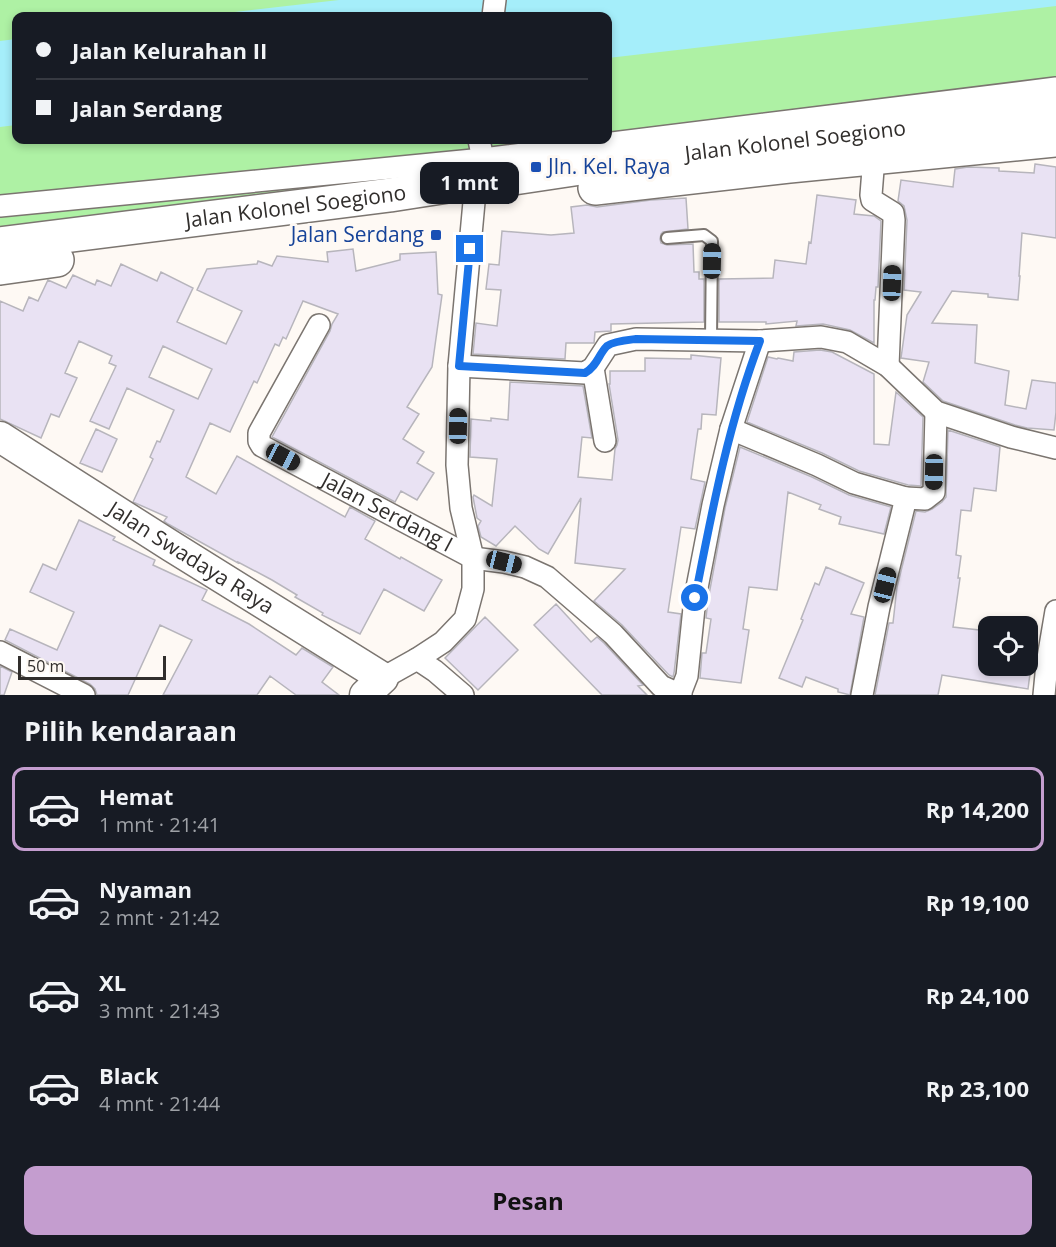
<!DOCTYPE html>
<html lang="id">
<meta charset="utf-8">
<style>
body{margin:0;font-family:"Open Sans",sans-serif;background:#20242c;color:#f1f3f6;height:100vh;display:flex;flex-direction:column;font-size:22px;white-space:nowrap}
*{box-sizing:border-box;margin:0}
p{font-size:20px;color:#9ea1a6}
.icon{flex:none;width:33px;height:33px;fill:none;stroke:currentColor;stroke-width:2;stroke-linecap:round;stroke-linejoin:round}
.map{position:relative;height:695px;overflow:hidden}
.details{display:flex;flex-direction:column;background:#171b24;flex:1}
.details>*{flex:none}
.guide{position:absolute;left:12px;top:12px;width:600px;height:132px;border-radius:12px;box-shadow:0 3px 9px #0003;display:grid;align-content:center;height:132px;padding:0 24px;background:#171b24}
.controls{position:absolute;left:978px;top:616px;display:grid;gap:12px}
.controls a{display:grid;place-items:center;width:60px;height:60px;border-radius:12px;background:#171b24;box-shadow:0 3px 9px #0003;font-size:30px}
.scale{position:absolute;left:18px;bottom:15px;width:148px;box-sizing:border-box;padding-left:6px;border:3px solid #312e2c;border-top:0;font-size:16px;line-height:21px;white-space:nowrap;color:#312e2c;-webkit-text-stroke:4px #fef9f4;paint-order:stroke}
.end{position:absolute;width:27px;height:27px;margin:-14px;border:8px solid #1a73e8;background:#fff;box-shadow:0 0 0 3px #fff}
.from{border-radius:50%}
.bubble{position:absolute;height:42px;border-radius:12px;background:#171b24;box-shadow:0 3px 9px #0003;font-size:20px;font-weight:700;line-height:42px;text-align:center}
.car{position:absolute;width:18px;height:36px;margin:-18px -9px;border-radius:8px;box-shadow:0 0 4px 2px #0007;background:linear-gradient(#222 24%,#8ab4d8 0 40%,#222 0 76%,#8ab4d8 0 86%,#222 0)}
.guide b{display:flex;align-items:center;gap:21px;height:57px;font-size:22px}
.guide b+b{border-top:2px solid #363941}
.guide i{width:15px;height:15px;background:#f1f3f6}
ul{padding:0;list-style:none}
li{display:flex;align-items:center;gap:18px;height:84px;margin:0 12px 9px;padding:0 12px;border:3px solid transparent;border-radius:12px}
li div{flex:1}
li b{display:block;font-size:22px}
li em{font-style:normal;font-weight:700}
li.active{border-color:#c49dcf}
li>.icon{width:54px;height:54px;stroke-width:1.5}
h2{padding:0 24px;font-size:27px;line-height:72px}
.cta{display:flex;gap:12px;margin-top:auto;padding:12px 24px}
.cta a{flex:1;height:69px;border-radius:12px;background:#c49dcf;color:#111;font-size:24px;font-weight:700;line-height:69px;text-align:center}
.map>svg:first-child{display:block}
.green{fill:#aef1a4;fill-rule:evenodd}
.water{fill:#a5eefa}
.building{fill:#e9e2f3;stroke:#b7b5bc;stroke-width:1.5;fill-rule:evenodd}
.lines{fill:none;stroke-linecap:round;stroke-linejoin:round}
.lane-casing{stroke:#7b7570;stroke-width:14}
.street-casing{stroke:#7b7570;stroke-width:24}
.secondary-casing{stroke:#7b7570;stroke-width:33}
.primary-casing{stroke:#7b7570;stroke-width:36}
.lane{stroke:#fff;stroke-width:10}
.street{stroke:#fff;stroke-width:21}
.secondary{stroke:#fff;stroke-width:30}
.primary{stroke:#fff;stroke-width:33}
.route{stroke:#1a73e8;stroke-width:8}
.transit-dot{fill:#1a4fb4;stroke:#fef9f4;stroke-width:2}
.labels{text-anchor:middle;stroke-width:6;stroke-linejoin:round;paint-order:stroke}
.street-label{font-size:21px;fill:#312e2c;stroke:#fef9f4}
.transit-label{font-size:21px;fill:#164399;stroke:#fef9f4;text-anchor:start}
</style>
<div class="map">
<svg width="1056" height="695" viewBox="0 0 1056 695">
<rect width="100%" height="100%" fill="#fef9f4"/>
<path class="green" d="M0,0H1056V112L0,244ZM16,16H608V140H16Z"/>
<path class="water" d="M339,0H1056V6L608,58V16H201Z
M16,39V125L0,127V41Z"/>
<path class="building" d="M1035,164L1056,167V238L1022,233L1019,276H1020L1018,300L988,297V294L952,291L932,323L977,325L975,363L1009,371L1005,405L1026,409L1032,380L1056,383V412L1054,430L1027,428L1015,425L943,401L923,382L929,362L901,358L907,315L921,292L904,290L907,220L904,206L898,201L901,180L953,187L955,169L968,167L999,168V171L1034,173Z
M817,195L856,200L854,214L874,216L881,221L878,287H876L875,300H874V343L850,330L823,324L796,326L797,321L766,324V322H719V279L773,278L775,260L806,264L809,242L811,243Z
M686,198L688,229L663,232L661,234L660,239L661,243L667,245L693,244L694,272H699V279H704V322L611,324V331L595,332L594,343H566L565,359L473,354L476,323L497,326L501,290L486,289L489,264L499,265L502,231L551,235L574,233L571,207L587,205L597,207L651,200Z
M353,249L356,271L400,260V254L436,252L438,294L442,295L432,367L407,407L419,414L403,439L424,452L417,463L434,473L417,500L401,491L395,502L272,437L330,331L332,324L338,314L303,301L286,339L283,337L279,346L275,344L257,383L254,381L230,432L210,423L186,477L216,494L237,456L345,517L350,507L375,521L365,539L400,559L401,557L442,580L424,611L384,589L360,634L322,615L323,613L295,597L297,595L272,580L238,562V563L168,524L164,521L167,517L133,502L153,459L150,457L157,441L160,442L174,410L127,388L109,429L90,421L116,366L109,363L112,356L79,341L65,373L77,378L59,417L51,414L41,438L0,419V301L23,311L29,297L38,301L48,280L66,288L73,275L95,285L97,280L111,286L121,264L157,281L161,272L193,288L177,322L226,344L242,311L197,290L207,269L257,264L258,261L272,266L277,256L328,262L327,252ZM163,346L212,369L198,399L149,377Z
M820,350L832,352L874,374V444L889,445L896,392L923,417L921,486L908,485L859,471L822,453L747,422L768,357L777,359L778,358L793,361L794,352Z
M691,355L721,358L716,415L702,414L701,429H698L691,479L705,482L695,529L681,527L668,612L681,614L674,673L673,677L669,675L622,625L594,601L625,569L575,563L581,498L548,554L539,549L515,526L496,546L481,537L478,526L481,521L477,518L473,497L474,495L492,506L497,459L470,457L471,419L491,421V418L508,420L510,382L583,386L592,438L582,437L578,477L612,480L615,449L617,445L618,440L609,384H610V371H645V358L691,359Z
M96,429L117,439L102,472L80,463Z
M948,430L1000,447L996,491L974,488L971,511L961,510L956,555L961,556L958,578H960L953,627L988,631V666H1031L1028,689L942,675L938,695H875L889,623H893L897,587L916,511L925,512L932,509L942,502L946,497Z
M740,447L812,477L849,495L891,507L884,534L839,524L841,517L819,509L821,505L788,492L777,590L749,587L743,629L749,630L741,683L700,678L702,653H706L711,619L706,618L708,600L725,508Z
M79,520L115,537L113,540L155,560L153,565L207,590L202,600L249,624L296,655L302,648L333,667L322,682L339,695H296L270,676L257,695H163L192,640L160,625L128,695H97L95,689L90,684L5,640L10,629L57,650L74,612L30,592L43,564L56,570Z
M826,567L864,583L851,614L864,617L850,695L838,692V689L806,677L802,687L779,678L803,620L801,619L815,583L819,585Z
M556,604L591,642L597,637L604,643L643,685L638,686L647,695H602L534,625Z
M485,617L518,650L478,690L445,658Z
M0,666L12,672L4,695H0Z"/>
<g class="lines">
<defs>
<path id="lane" d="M667,238L704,235L712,241L711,340"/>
<g id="street">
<path d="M493,16L495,0"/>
<path d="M479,140L483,159L492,170"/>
<path d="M874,157L871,195L872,200L893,213L894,220L888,366"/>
<path d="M0,206L483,159L1056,88"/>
<path id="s1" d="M319,325L259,433V441L262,446L473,558L504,562L525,567L547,577L613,634L661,686L681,695"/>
<path d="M459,366L585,373L593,368L608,345L636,339L760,341L821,337L847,342L888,366L936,412L1011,437L1056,448"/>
<path d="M593,368L605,441"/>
<path d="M731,429L817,465L854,483L906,498"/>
<path d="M0,652L84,695"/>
<path d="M417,659L435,671L463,695"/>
<path d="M383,678L417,659L443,642L465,619L473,589V558L461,508L457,465L459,366L474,202"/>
<path d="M680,694L687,676L695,598L713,505L731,429L760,341"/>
<path d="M862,695L879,607L906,498L925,499L934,492L936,412"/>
<path d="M1044,695L1047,664L1056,611"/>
</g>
<g id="secondary">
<path id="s2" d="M0,437L171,546L383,678L365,695"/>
</g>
<g id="primary">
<path d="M595,188L789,166L1056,140"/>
<path id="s3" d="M0,244L390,195L467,183L500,180L634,160L984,119L1056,112"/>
<path d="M0,268L57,260"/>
</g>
</defs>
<use href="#lane" class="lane-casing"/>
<use href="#street" class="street-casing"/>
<use href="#secondary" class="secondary-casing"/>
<use href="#primary" class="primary-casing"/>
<use href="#lane" class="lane"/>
<use href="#street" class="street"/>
<use href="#secondary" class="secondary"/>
<use href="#primary" class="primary"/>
</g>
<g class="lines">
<path class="route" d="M470,249L459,366L585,373C598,365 598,355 607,346C614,341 628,340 636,339L760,341C728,425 712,511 695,598"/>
</g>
<g class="transit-dot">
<rect x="530" y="161" width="12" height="12" rx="3"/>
<rect x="430" y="229" width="12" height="12" rx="3"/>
</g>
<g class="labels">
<g class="street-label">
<text dy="7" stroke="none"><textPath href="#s3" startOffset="802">Jalan Kolonel Soegiono</textPath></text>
<text dy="7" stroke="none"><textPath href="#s3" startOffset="298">Jalan Kolonel Soegiono</textPath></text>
<text dy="7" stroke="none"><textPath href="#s1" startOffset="279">Jalan Serdang I</textPath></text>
<text dy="7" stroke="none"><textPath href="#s2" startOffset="226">Jalan Swadaya Raya</textPath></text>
</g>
<g class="transit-label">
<text x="548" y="174">Jln. Kel. Raya</text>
<text x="424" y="242" text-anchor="end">Jalan Serdang</text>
</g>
</g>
</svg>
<div class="controls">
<a><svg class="icon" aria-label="locate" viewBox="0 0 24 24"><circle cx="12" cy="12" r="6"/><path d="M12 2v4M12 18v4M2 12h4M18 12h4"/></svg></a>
</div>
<div class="scale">50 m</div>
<i class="end from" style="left:695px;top:598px"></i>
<i class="end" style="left:470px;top:249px"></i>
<div class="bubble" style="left:420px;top:162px;width:99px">1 mnt</div>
<i class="car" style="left:712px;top:261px;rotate:1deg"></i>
<i class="car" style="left:892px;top:283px;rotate:2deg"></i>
<i class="car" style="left:458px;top:426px;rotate:1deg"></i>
<i class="car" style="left:283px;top:457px;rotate:118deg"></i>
<i class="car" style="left:934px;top:472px;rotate:181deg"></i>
<i class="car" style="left:504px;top:562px;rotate:104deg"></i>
<i class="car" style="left:885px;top:585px;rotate:14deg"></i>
<div class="guide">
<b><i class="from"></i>Jalan Kelurahan II</b>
<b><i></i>Jalan Serdang</b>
</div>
</div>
<section class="details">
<h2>Pilih kendaraan</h2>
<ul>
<li class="active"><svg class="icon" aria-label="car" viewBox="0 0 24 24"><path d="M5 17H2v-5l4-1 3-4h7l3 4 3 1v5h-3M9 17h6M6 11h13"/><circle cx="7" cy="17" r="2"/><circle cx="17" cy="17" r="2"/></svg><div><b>Hemat</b><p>1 mnt · 21:41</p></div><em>Rp 14,200</em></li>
<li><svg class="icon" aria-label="car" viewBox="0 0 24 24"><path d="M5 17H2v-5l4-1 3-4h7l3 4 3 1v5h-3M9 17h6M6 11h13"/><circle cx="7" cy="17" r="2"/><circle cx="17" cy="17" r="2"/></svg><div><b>Nyaman</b><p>2 mnt · 21:42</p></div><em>Rp 19,100</em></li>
<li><svg class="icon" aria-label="car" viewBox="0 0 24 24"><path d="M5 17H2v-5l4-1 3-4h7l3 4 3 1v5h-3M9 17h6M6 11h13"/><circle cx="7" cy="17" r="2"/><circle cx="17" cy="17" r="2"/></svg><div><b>XL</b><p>3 mnt · 21:43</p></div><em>Rp 24,100</em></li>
<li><svg class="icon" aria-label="car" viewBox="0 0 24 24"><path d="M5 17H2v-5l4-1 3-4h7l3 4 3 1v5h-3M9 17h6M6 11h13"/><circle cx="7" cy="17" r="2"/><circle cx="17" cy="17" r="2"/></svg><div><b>Black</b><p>4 mnt · 21:44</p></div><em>Rp 23,100</em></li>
</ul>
<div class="cta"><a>Pesan</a></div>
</section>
